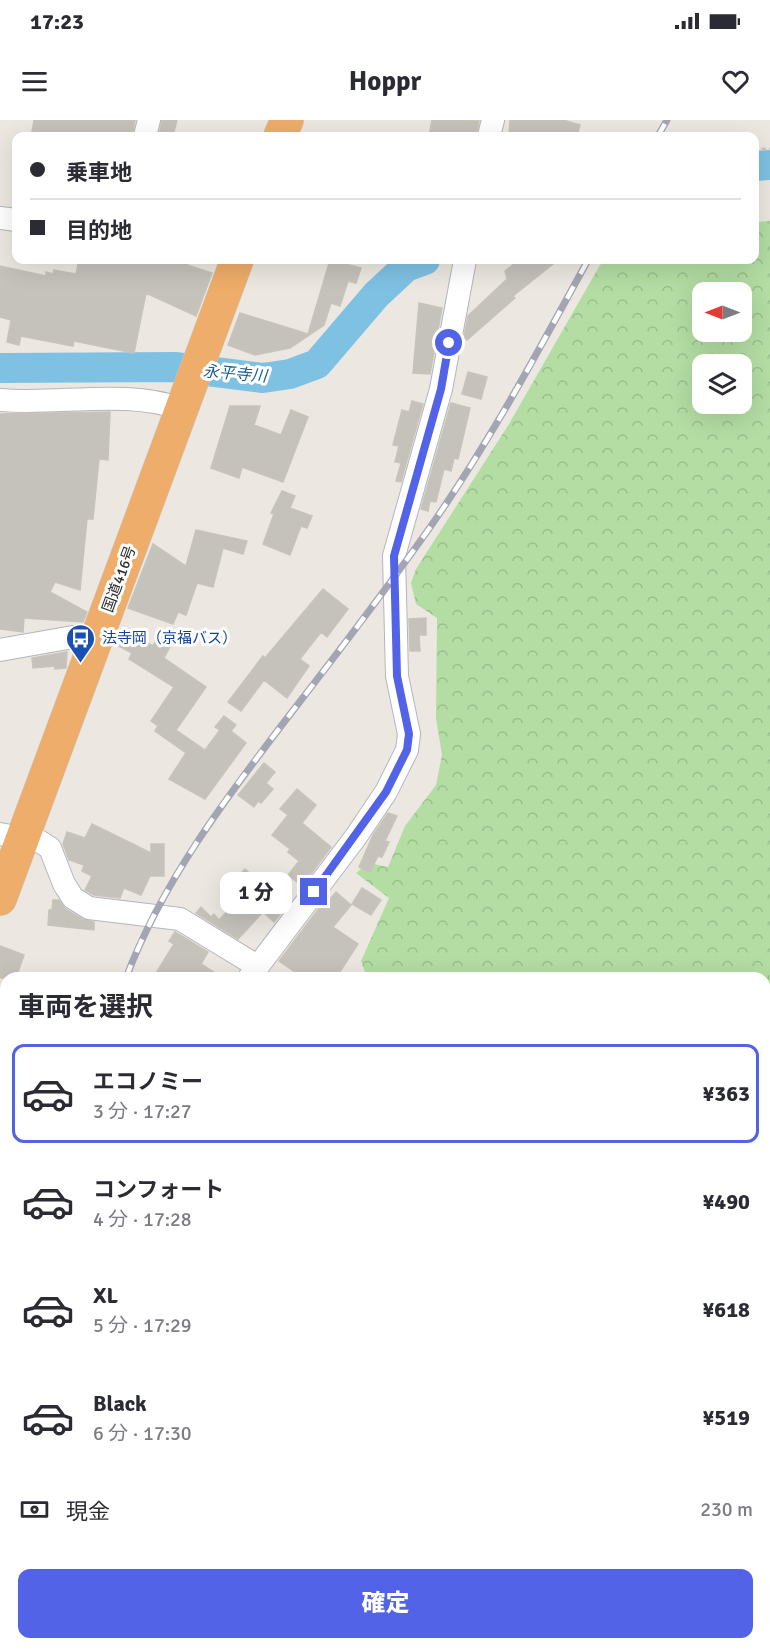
<!DOCTYPE html>
<html lang="ja">
<meta charset="utf-8">
<style>
body{margin:0;font-family:Signika,"Noto Sans JP",sans-serif;background:#f2f2f3;color:#2b2b33;height:100vh;display:flex;flex-direction:column;font-size:22px;white-space:nowrap}
*{box-sizing:border-box;margin:0}
p{font-size:20px;color:#7c7c81}
.icon{flex:none;width:33px;height:33px;fill:none;stroke:currentColor;stroke-width:2;stroke-linecap:round;stroke-linejoin:round}
.map{position:relative;flex:1;overflow:hidden}
.drawer{position:absolute;left:0px;top:852px;width:771px;height:678px;display:flex;flex-direction:column;background:#fff;border-radius:18px 18px 0 0;box-shadow:0 6px 24px #0002}
.drawer>*{flex:none}
.guide{position:absolute;left:12px;top:12px;width:747px;height:132px;border-radius:12px;box-shadow:0 6px 24px #0002;display:grid;align-content:center;height:132px;padding:0 18px;background:#fff}
.needle{width:39px;rotate:270deg}
.tools{position:absolute;left:692px;top:162px;display:grid;gap:12px}
.tools a{display:grid;place-items:center;width:60px;height:60px;border-radius:12px;background:#fff;box-shadow:0 6px 24px #0002;font-size:30px}
.end{position:absolute;width:27px;height:27px;margin:-14px;border:8px solid #5263e8;background:#fff;box-shadow:0 0 0 3px #fff}
.from{border-radius:50%}
.bubble{position:absolute;height:42px;border-radius:12px;background:#fff;box-shadow:0 6px 24px #0002;font-size:20px;font-weight:800;line-height:42px;text-align:center}
.guide b{display:flex;align-items:center;gap:21px;height:57px;font-size:22px}
.guide b+b{border-top:2px solid #e1e1e2}
.guide i{width:15px;height:15px;background:#2b2b33}
ul{padding:0;list-style:none}
li{display:flex;align-items:center;gap:18px;height:99px;margin:0 12px 9px;padding:0 6px;border:3px solid transparent;border-radius:12px}
li div{flex:1}
li b{display:block;font-size:22px}
li em{font-style:normal;font-weight:800}
li.active{border-color:#5263e8}
li>.icon{width:54px;height:54px;stroke-width:1.5}
h2{padding:0 18px;font-size:27px;line-height:72px}
.pay{display:flex;align-items:center;gap:15px;height:66px;padding:0 18px;font-size:22px}
.pay p{margin-inline-start:auto}
.primary-button{display:flex;gap:12px;margin-top:auto;padding:12px 18px}
.primary-button a{flex:1;height:69px;border-radius:12px;background:#5263e8;color:#fff;font-size:24px;font-weight:800;line-height:69px;text-align:center}
.status{display:flex;justify-content:space-between;align-items:center;height:42px;padding:0 30px;background:#fff;direction:ltr}
.status svg{height:16px;fill:currentColor}
header{display:flex;justify-content:space-between;align-items:center;height:78px;padding:0 18px;background:#fff;font-size:27px;font-weight:800}
.map>svg:first-child{display:block}
.forest{fill:url(#forest-crowns);fill-rule:evenodd}
.lines{fill:none;stroke-linecap:round;stroke-linejoin:round}
.river{stroke:#7fc1e3;stroke-width:30}
.building{fill:#c5c2bc;stroke:#c8c4ba;stroke-width:1.5}
.minor-casing{stroke:#b4b5be;stroke-width:24}
.highway-casing{stroke:#c8c8c8;stroke-width:34}
.path{stroke:#c8c8c8;stroke-width:3;stroke-dasharray:4.5 3;stroke-linecap:butt}
.minor{stroke:#fff;stroke-width:22}
.highway{stroke:#eead6a;stroke-width:33}
.rail-casing{stroke:#a3a5b4;stroke-width:7}
.rail{stroke:#fff;stroke-width:4.5;stroke-dasharray:14;stroke-linecap:butt}
.route{stroke:#5263e8;stroke-width:8}
.labels{text-anchor:middle;stroke-width:6;stroke-linejoin:round;paint-order:stroke}
.street-label{font-size:15px;fill:#2c2c2c;stroke:#fff}
.transit-label{font-size:15px;fill:#164399;stroke:#fff;text-anchor:start}
.water-label{font-size:16px;font-style:italic;fill:#1c6091;stroke:#fff}
</style>
<div class="status"><b>17:23</b><svg viewBox="0 0 49 12"><path d="M0 12V9h3v3zM5 12V6h3v6zM10 12V3h3v9zM15 12V0h3v12zM26 1h20v11H26zM47 4h2v5h-2z"/></svg></div>
<header><svg class="icon" aria-label="menu" viewBox="0 0 24 24"><path d="M4 6h16M4 12h16M4 18h16"/></svg>Hoppr<svg class="icon" aria-label="heart" viewBox="0 0 24 24"><path d="M12 20l-8-8c-3-5 5-10 8-4 3-6 11-1 8 4z"/></svg></header>
<div class="map">
<svg width="770" height="1530" viewBox="0 0 770 1530">
<defs>
<pattern id="forest-crowns" width="20" height="18" patternUnits="userSpaceOnUse" patternTransform="scale(1.5)"><rect width="20" height="18" fill="#b3dda3"/><path d="M2 6a3 3 0 1 1 6 0M12 15a3 3 0 1 1 6 0" fill="none" stroke="#9abe8c"/></pattern>
</defs>
<rect width="100%" height="100%" fill="#ece8e1"/>
<path class="forest" d="M770,101V1530H158V1524H765V858H367L361,841L389,778L356,753L369,743L388,747L405,706L436,665L442,635L436,598L437,498L416,484L411,463L416,449L509,304L600,145L606,140H754L755,102ZM702,172H741V212H702ZM702,244H741V284H702Z"/>
<g class="lines">
<path class="river" d="M754,46L770,45
M0,248L175,247L263,258L290,254L317,244L376,175L406,147L425,140"/>
</g>
<path class="building" d="M34,0H135L132,16H56L32,12Z
M162,0H177L173,16H159Z
M432,0L479,1L476,16H429Z
M510,0H563L580,5L577,16H509Z
M79,140H189L187,145L212,153L196,196L146,173L134,233L74,221L73,226L21,216L19,225L7,222L11,200L0,197V146L46,156V152L53,154L54,150L76,154Z
M330,140L361,148L356,163L348,161L340,186L331,183L324,205L290,228L255,235L228,225L240,193L308,214Z
M519,140H558L513,176L515,178L467,220L464,217L468,196L507,159L505,151Z
M419,183L442,188L430,254L413,253Z
M468,252L487,257L481,279L462,274Z
M412,281L423,284L401,362L396,361L401,343L395,342L399,326L393,325L402,290L409,292Z
M451,283L470,288L458,339L454,338L451,351L444,349L436,382L430,381L428,391L421,389Z
M230,286H260L254,305L281,315L291,290L308,297L283,362L242,347L239,358L211,348Z
M110,292L108,340L99,339L93,399H87L80,470L55,462L50,472L87,492L83,502L24,498L23,512L0,509V294Z
M282,371L295,376L290,388L312,396L307,408L301,406L290,435L263,424L274,394L271,393Z
M196,410L247,421L243,434L223,428L213,467L197,463L186,495L178,492L173,504L128,488L153,424L186,446Z
M323,469L348,489L327,517L321,512L300,539L309,546L287,578L264,560L241,591L228,582L263,536L265,538Z
M426,498V515H419L420,531H410L409,499Z
M160,514L173,521L164,538L206,567L176,610L205,630L220,610L215,607L224,596L236,605L231,611L246,623L205,679L169,659L186,633L155,611L158,606L151,601L174,567L129,539L132,533L115,524L140,519L153,526Z
M67,532L66,548L55,549V546L33,548L32,538Z
M264,643L275,652L266,663L273,669L261,683L258,681L254,687L238,675Z
M297,669L316,685L302,703L331,727L302,766L288,755L299,741L288,732L290,729L272,715L288,695L280,689Z
M388,693L397,696L385,721L389,722L382,737L378,736L370,752L359,747L373,715Z
M92,704L151,733V724H164V756H150L141,775L124,768L120,778L94,775L85,770L92,756L82,751L84,745L69,740L63,724L67,712L85,718Z
M245,749L286,787L274,802L263,792L238,819L196,793L201,787L211,797L214,794L219,800L244,774L232,763Z
M362,768L381,780L371,795L352,784Z
M336,772L351,785L333,807L358,824L336,858H304L279,841L320,787L322,789Z
M53,780H59L65,789L82,799L94,802V810L48,805L49,790H52Z
M175,812L208,832L201,844L223,858H153L174,824L169,821Z
M0,826L24,835L16,858H0Z"/>
<g class="lines">
<defs>
<path id="minor" d="M145,16L149,0
M489,16L493,0
M0,98L16,100
M0,280C57,285 128,269 181,289
M0,530L73,517L97,518
M0,714L39,721L50,728L64,764L73,778L89,788L180,799L257,846
M249,858L355,718L386,672L407,630L409,614L397,556L394,436L441,269L465,140
M0,1497L6,1503
M31,1524L38,1530
M121,1530L124,1524"/>
<path id="highway" d="M280,16L287,0
M0,779L237,140"/>
</defs>
<use href="#minor" class="minor-casing"/>
<use href="#highway" class="highway-casing"/>
<path class="path" d="M754,29H770
M712,1524L720,1530"/>
<use href="#minor" class="minor"/>
<use href="#highway" class="highway"/>
<defs>
<path id="rail" d="M658,16L667,0
M126,858C162,762 226,678 288,597C333,539 378,480 421,420C485,331 536,235 588,140
M122,1524L123,1530"/>
</defs>
<use href="#rail" class="rail-casing"/>
<use href="#rail" class="rail"/>
</g>
<g class="lines">
<path class="route" d="M314,772L386,672L407,630L409,614L397,556L394,436L441,269L449,223"/>
</g>
<defs>
<symbol id="bus-pin" viewBox="-11 -11 22 30"><path d="M0 17L-7.5 6A9.5 9.5 0 1 1 7.5 6Z" fill="#1a4fb4" stroke="#fff"/><path d="M-5-6H5V4H4V6H2V4H-2V6H-4V4H-5ZM-3.5-4V0h7V-4ZM-3.5 1.2v1.5H-2V1.2ZM2 1.2v1.5H3.5V1.2Z" fill="#fff"/></symbol>
</defs>
<g fill-rule="evenodd">
<use href="#bus-pin" x="64" y="502" width="33" height="45"/>
</g>
<g class="labels">
<g class="street-label">
<text transform="translate(119 459) rotate(-70)" y="5">国道416号</text>
</g>
<g class="transit-label">
<text x="102" y="523">法寺岡（京福バス）</text>
</g>
<g class="water-label">
<text transform="translate(235 253) rotate(5)" y="6">永平寺川</text>
</g>
</g>
</svg>
<div class="tools">
<a><svg class="needle" viewBox="-14 -14 28 28"><path d="M0-13l5 13h-10z" fill="#e53935"/><path d="M0 13l5-13h-10z" fill="#7c7c81"/></svg></a>
<a><svg class="icon" aria-label="layers" viewBox="0 0 24 24"><path d="M12 4l9 5-9 5-9-5zM3 14l9 5 9-5"/></svg></a>
</div>
<i class="end from" style="left:449px;top:223px"></i>
<i class="end" style="left:314px;top:772px"></i>
<div class="bubble" style="left:220px;top:752px;width:72px">1 分</div>
<div class="guide">
<b><i class="from"></i>乗車地</b>
<b><i></i>目的地</b>
</div>
<section class="drawer">
<h2>車両を選択</h2>
<ul>
<li class="active"><svg class="icon" aria-label="car" viewBox="0 0 24 24"><path d="M5 17H2v-5l4-1 3-4h7l3 4 3 1v5h-3M9 17h6M6 11h13"/><circle cx="7" cy="17" r="2"/><circle cx="17" cy="17" r="2"/></svg><div><b>エコノミー</b><p>3 分 · 17:27</p></div><em>¥363</em></li>
<li><svg class="icon" aria-label="car" viewBox="0 0 24 24"><path d="M5 17H2v-5l4-1 3-4h7l3 4 3 1v5h-3M9 17h6M6 11h13"/><circle cx="7" cy="17" r="2"/><circle cx="17" cy="17" r="2"/></svg><div><b>コンフォート</b><p>4 分 · 17:28</p></div><em>¥490</em></li>
<li><svg class="icon" aria-label="car" viewBox="0 0 24 24"><path d="M5 17H2v-5l4-1 3-4h7l3 4 3 1v5h-3M9 17h6M6 11h13"/><circle cx="7" cy="17" r="2"/><circle cx="17" cy="17" r="2"/></svg><div><b>XL</b><p>5 分 · 17:29</p></div><em>¥618</em></li>
<li><svg class="icon" aria-label="car" viewBox="0 0 24 24"><path d="M5 17H2v-5l4-1 3-4h7l3 4 3 1v5h-3M9 17h6M6 11h13"/><circle cx="7" cy="17" r="2"/><circle cx="17" cy="17" r="2"/></svg><div><b>Black</b><p>6 分 · 17:30</p></div><em>¥519</em></li>
</ul>
<div class="pay"><svg class="icon" aria-label="cash" viewBox="0 0 24 24"><path d="M3 7h18v10H3z"/><circle cx="12" cy="12" r="2"/></svg>現金<p>230 m</p></div>
<div class="primary-button"><a>確定</a></div>
</section>
</div>
